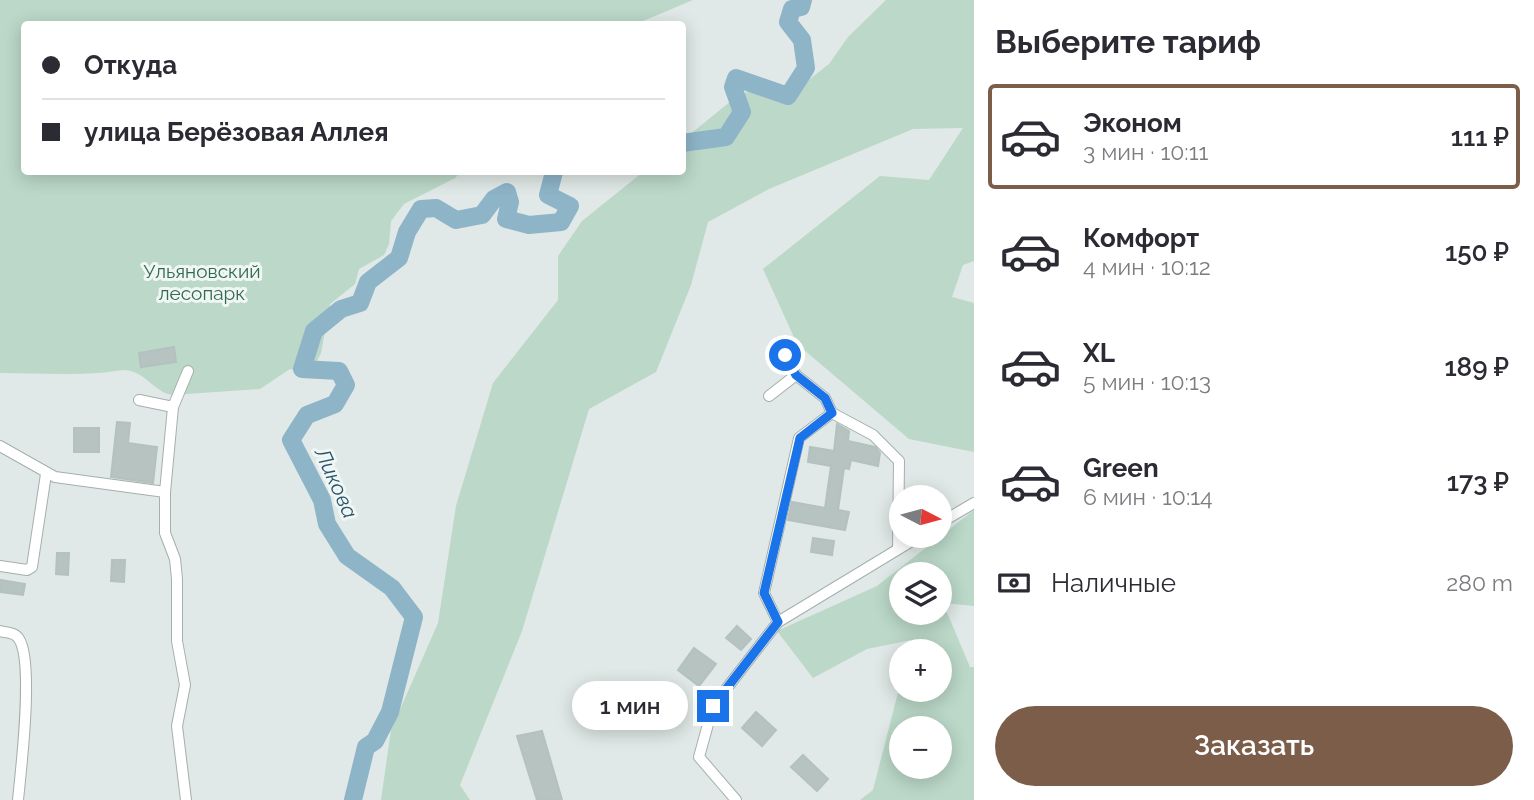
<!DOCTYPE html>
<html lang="ru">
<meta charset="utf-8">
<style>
body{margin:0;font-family:Raleway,sans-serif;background:#f2f2f3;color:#2b2b33;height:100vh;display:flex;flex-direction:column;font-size:26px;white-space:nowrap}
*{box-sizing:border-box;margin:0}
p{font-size:23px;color:#7c7c81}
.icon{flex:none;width:38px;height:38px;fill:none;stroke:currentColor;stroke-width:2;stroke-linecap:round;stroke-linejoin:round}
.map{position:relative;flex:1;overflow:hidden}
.panel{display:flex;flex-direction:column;background:#fff;width:560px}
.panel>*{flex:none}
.hud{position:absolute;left:21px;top:21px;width:665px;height:154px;border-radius:7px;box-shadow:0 4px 18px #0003;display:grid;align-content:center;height:154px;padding:0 21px;background:#fff}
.needle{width:46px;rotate:96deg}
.buttons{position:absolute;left:889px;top:485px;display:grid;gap:14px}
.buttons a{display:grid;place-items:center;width:63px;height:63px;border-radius:50%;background:#fff;box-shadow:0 4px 18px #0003;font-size:35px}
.end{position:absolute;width:32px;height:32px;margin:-16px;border:9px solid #1a73e8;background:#fff;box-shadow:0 0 0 4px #fff}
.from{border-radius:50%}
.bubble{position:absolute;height:49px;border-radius:24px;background:#fff;box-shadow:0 4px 18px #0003;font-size:23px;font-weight:600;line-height:49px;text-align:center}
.hud b{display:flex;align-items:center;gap:24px;height:66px;font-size:26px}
.hud b+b{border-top:2px solid #e1e1e2}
.hud i{width:18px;height:18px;background:#2b2b33}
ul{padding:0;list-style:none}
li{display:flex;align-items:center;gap:21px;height:105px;margin:0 14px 10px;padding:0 7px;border:4px solid transparent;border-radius:7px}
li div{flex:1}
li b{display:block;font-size:26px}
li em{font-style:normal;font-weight:600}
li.selected{border-color:#7c5d4a}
li>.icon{width:63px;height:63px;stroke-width:1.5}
h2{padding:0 21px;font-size:32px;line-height:84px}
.pay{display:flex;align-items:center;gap:18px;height:77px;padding:0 21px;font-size:26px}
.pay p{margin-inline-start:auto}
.cta{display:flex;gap:14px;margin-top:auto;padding:14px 21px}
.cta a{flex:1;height:80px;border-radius:42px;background:#7c5d4a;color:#fff;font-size:28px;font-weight:600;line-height:80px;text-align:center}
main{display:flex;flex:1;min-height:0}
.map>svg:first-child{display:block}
.green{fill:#bbd8c8;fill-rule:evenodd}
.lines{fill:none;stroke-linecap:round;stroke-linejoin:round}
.river{stroke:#8eb4c8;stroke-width:18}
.building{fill:#b6c3c0;stroke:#b3c2be;stroke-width:2}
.minor-casing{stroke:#a4b0ae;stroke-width:12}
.minor{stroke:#fff;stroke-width:10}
.route{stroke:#1a73e8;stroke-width:9}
.labels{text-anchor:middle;stroke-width:6;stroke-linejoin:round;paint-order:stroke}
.park-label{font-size:19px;fill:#326951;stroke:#f0f6f4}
.water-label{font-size:21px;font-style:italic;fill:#25526b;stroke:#f0f6f4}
</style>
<main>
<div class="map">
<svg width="974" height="800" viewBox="0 0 974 800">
<rect width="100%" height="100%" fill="#e0e9e7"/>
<path class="green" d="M0,0H693L636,24H24V172H461L455,178L404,204L391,221L389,244L384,255L359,269L355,284L330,304L321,353L310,375L290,369L260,389L172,395C154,392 146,372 125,370C117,370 107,373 98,373C66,375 33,373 0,373Z
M886,0H974V261L963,265L952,297L974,303V452L909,439L797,344L763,269L880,176L929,180L963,128L913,129L769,189L708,222L691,285L656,372L589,409L522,631L460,785L470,800H381L391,730L438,623L456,506L493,383L558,300V256L582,221L643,172H682L683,140L731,101L759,85H802L829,64L848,37Z
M974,510V606L943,603L970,667H974V800H860L873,790L901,681V690H940V651H909L911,640L867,649L813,678L777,631L877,586ZM940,574V612H901V574ZM901,728H940V766H901Z"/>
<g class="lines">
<path class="river" d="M682,143L726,137L742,112L733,87L736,78L788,96L806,68L802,40L788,22L792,9L801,7L803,0
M353,800L366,747L375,741L390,712L414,617L392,588L347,556L327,524L322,500L291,440L307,415L335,404L346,385L339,371L302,369L314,331L341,309L360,303L368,282L399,258L407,232L421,209L436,208L456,220L482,215L494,199L507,192L510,202L506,219L529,225L561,222L570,206L548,195L554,172"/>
</g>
<path class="building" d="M174,347L176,362L141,367L139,353Z
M117,422L130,423L128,443L157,447L153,483L111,477Z
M837,424L849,431L848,441L875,447L880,453L878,466L851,460L849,469L844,468L838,510L849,512L845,530L788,520L792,502L825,508L831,466L808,462L810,447L834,451Z
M74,428H99V452H74Z
M813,538L834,541L832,555L811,552Z
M57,553H69L68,575L56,574Z
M112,560H125L124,582L111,581Z
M1,580L25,584L23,595L0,592Z
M737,626L751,639L741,650L726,638Z
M694,648L716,664L699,686L678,670Z
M756,712L776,730L762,746L742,728Z
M542,731L562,800H537L517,736Z
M803,755L828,779L817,791L791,767Z"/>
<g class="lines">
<defs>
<path id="minor" d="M785,355L796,375L825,398L832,413
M769,396L796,375
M139,400L173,407
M0,446L55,477L165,492
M940,523L974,503
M0,566L27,570L32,567L46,474
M778,622L764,593L799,438L832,413L873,435L899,461L898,549
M0,631C7,633 15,632 19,639C34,662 21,769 18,800
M186,800L177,726L185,685L177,641V579L175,559L165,533V492L173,407L188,371
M736,800L699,757L713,706L778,622L920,536"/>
</defs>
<use href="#minor" class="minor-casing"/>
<use href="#minor" class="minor"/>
</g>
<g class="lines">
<path class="route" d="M713,706L778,622L764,593L800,438L832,413L825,398L796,375L785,355"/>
</g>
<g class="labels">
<g class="park-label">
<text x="202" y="278">Ульяновский<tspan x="202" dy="22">лесопарк</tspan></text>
</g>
<g class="water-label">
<text transform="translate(336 483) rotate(66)" y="7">Ликова</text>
</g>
</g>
</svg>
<div class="buttons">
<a><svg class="needle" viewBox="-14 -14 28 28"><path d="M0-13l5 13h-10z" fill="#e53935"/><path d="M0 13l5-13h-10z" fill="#7c7c81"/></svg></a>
<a><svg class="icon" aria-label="layers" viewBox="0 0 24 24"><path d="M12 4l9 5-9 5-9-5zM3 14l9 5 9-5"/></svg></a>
<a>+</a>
<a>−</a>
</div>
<i class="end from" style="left:785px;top:355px"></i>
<i class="end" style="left:713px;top:706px"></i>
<div class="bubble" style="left:572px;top:681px;width:116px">1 мин</div>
<div class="hud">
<b><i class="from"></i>Откуда</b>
<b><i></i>улица Берёзовая Аллея</b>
</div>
</div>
<section class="panel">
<h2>Выберите тариф</h2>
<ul>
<li class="selected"><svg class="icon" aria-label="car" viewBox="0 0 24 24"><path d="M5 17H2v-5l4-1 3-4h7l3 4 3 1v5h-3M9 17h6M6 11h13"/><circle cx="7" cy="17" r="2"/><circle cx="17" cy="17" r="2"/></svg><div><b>Эконом</b><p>3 мин · 10:11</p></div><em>111 ₽</em></li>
<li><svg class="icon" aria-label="car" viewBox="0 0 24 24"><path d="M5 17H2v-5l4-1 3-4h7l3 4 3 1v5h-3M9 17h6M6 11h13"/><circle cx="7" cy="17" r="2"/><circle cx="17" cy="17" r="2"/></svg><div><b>Комфорт</b><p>4 мин · 10:12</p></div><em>150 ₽</em></li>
<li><svg class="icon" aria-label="car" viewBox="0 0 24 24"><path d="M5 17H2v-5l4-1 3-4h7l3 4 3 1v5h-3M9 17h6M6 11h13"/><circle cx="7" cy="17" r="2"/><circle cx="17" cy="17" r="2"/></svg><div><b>XL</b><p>5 мин · 10:13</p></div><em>189 ₽</em></li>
<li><svg class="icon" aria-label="car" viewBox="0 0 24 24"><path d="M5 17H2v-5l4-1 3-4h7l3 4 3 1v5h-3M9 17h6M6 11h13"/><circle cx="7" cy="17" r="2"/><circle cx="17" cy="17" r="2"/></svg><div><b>Green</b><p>6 мин · 10:14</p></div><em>173 ₽</em></li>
</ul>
<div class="pay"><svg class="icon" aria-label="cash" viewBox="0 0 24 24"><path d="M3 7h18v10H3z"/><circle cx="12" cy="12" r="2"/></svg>Наличные<p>280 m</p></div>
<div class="cta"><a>Заказать</a></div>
</section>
</main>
